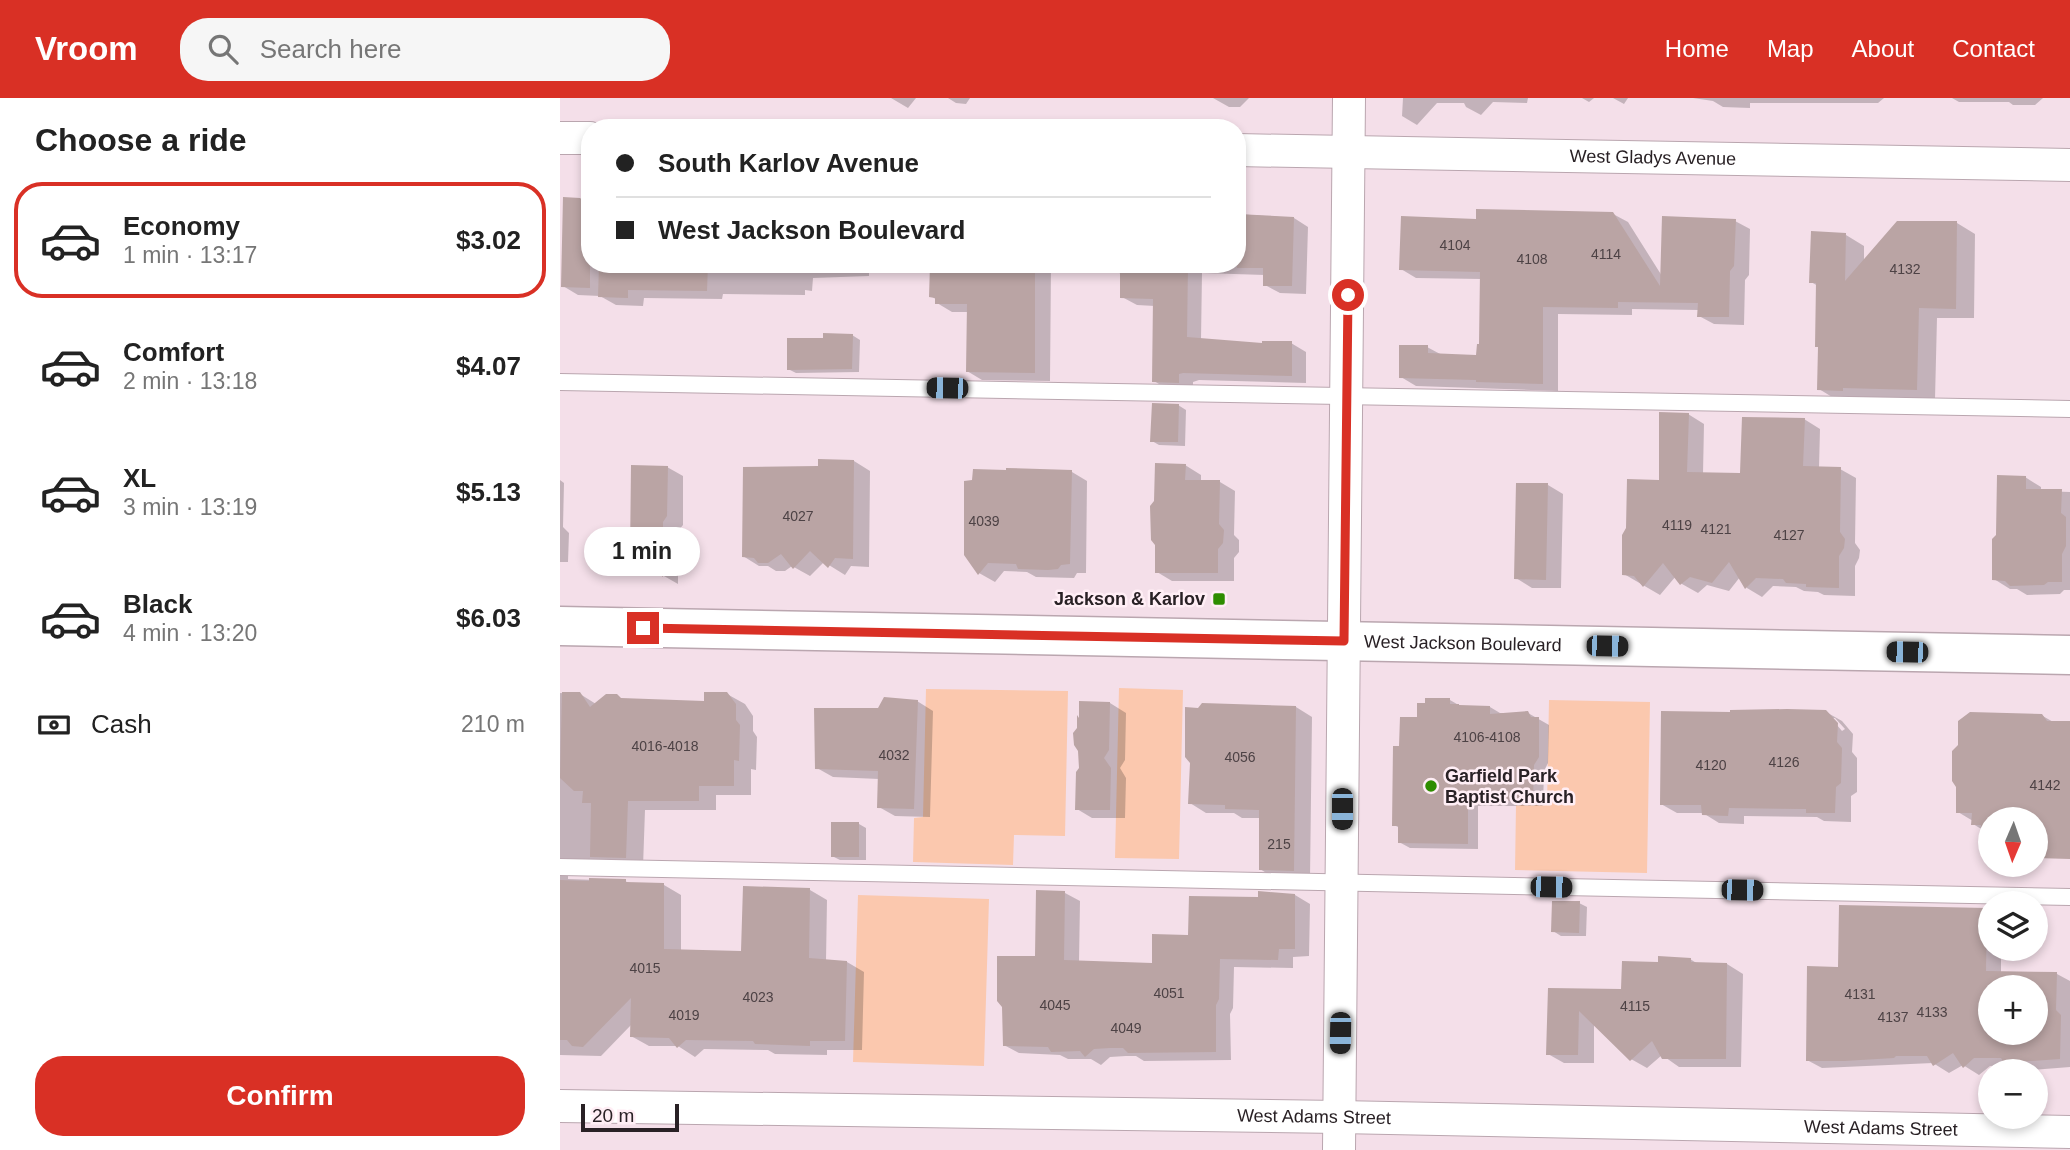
<!DOCTYPE html>
<meta charset="utf-8">
<style>
body{margin:0;font-family:Helvetica,sans-serif;background:#f6f6f6;color:#222;height:100vh;display:flex;flex-direction:column;font-size:26px;white-space:nowrap}
*{box-sizing:border-box;margin:0}
p{font-size:23px;color:#767676}
.icon{flex:none;width:38px;height:38px;fill:none;stroke:currentColor;stroke-width:2;stroke-linecap:round;stroke-linejoin:round}
.map{position:relative;flex:1;overflow:hidden}
.details{display:flex;flex-direction:column;background:#fff;width:560px}
.details>*{flex:none}
.guide{position:absolute;left:21px;top:21px;width:665px;height:154px;border-radius:28px;box-shadow:0 4px 10px #0003;display:grid;align-content:center;height:154px;padding:0 35px;background:#fff}
.needle{width:46px;rotate:182deg}
.controls{position:absolute;left:1418px;top:709px;display:grid;gap:14px}
.controls a{display:grid;place-items:center;width:70px;height:70px;border-radius:50%;background:#fff;box-shadow:0 4px 10px #0003;font-size:35px}
.scale{position:absolute;left:21px;bottom:18px;width:98px;box-sizing:border-box;padding-left:7px;border:4px solid #292125;border-top:0;font-size:19px;line-height:24px;white-space:nowrap;color:#292125;-webkit-text-stroke:5px #ffeef5;paint-order:stroke}
.end{position:absolute;width:32px;height:32px;margin:-16px;border:9px solid #d93025;background:#fff;box-shadow:0 0 0 4px #fff}
.from{border-radius:50%}
.bubble{position:absolute;height:49px;border-radius:24px;background:#fff;box-shadow:0 4px 10px #0003;font-size:23px;font-weight:600;line-height:49px;text-align:center}
.car{position:absolute;width:21px;height:42px;margin:-21px -10px;border-radius:9px;box-shadow:0 0 5px 2px #0007;background:linear-gradient(#222 24%,#8ab4d8 0 40%,#222 0 76%,#8ab4d8 0 86%,#222 0)}
.guide b{display:flex;align-items:center;gap:24px;height:66px;font-size:26px}
.guide b+b{border-top:2px solid #e0e0e0}
.guide i{width:18px;height:18px;background:#222}
ul{padding:0;list-style:none}
li{display:flex;align-items:center;gap:21px;height:116px;margin:0 14px 10px;padding:0 21px;border:4px solid transparent;border-radius:28px}
li div{flex:1}
li b{display:block;font-size:26px}
li em{font-style:normal;font-weight:600}
li.on{border-color:#d93025}
li>.icon{width:63px;height:63px;stroke-width:1.5}
h2{padding:0 35px;font-size:32px;line-height:84px}
.pay{display:flex;align-items:center;gap:18px;height:77px;padding:0 35px;font-size:26px}
.pay p{margin-inline-start:auto}
.button{display:flex;gap:14px;margin-top:auto;padding:14px 35px}
.button a{flex:1;height:80px;border-radius:28px;background:#d93025;color:#fff;font-size:28px;font-weight:600;line-height:80px;text-align:center}
header{display:flex;align-items:center;gap:42px;box-sizing:border-box;height:98px;padding:0 35px;background:#d93025;color:#fff}
header strong{font-size:33px}
nav{display:flex;gap:38px;margin-inline-start:auto;font-size:24px}
.search{width:490px;height:63px;background:#f6f6f6;display:flex;align-items:center;gap:18px;box-sizing:border-box;padding:0 24px;border-radius:28px;color:#767676;font-size:26px}
main{display:flex;flex:1;min-height:0}
.map>svg:first-child{display:block}
.green{fill:#fbc8ae}
.shadow{fill:#0003;fill-rule:evenodd}
.building{fill:#baa4a4;fill-rule:evenodd}
.lines{fill:none;stroke-linecap:round;stroke-linejoin:round}
.service-casing{stroke:#baa6af;stroke-width:18}
.minor-casing{stroke:#baa6af;stroke-width:34}
.tertiary-casing{stroke:#baa6af;stroke-width:41}
.service{stroke:#fff;stroke-width:16}
.minor{stroke:#fff;stroke-width:32}
.tertiary{stroke:#fff;stroke-width:38}
.route{stroke:#d93025;stroke-width:9}
.poi-dot{fill:#2e8d00;stroke:#ffeef5;stroke-width:2.5}
.labels{text-anchor:middle;stroke-width:5;stroke-linejoin:round;paint-order:stroke}
.number-label{font-size:14px;fill:#4d4245}
.street-label{font-size:18px;fill:#292125;stroke:#ffeef5}
.poi-label{font-size:18px;font-weight:bold;fill:#292125;stroke:#ffeef5;text-anchor:end}
</style>
<header>
<strong>Vroom</strong>
<div class="search"><svg class="icon" aria-label="search" viewBox="0 0 24 24"><circle cx="10" cy="10" r="6"/><path d="M15 15l6 6"/></svg>Search here</div>
<nav><a>Home</a><a>Map</a><a>About</a><a>Contact</a></nav>
</header>
<main>
<section class="details">
<h2>Choose a ride</h2>
<ul>
<li class="on"><svg class="icon" aria-label="car" viewBox="0 0 24 24"><path d="M5 17H2v-5l4-1 3-4h7l3 4 3 1v5h-3M9 17h6M6 11h13"/><circle cx="7" cy="17" r="2"/><circle cx="17" cy="17" r="2"/></svg><div><b>Economy</b><p>1 min · 13:17</p></div><em>$3.02</em></li>
<li><svg class="icon" aria-label="car" viewBox="0 0 24 24"><path d="M5 17H2v-5l4-1 3-4h7l3 4 3 1v5h-3M9 17h6M6 11h13"/><circle cx="7" cy="17" r="2"/><circle cx="17" cy="17" r="2"/></svg><div><b>Comfort</b><p>2 min · 13:18</p></div><em>$4.07</em></li>
<li><svg class="icon" aria-label="car" viewBox="0 0 24 24"><path d="M5 17H2v-5l4-1 3-4h7l3 4 3 1v5h-3M9 17h6M6 11h13"/><circle cx="7" cy="17" r="2"/><circle cx="17" cy="17" r="2"/></svg><div><b>XL</b><p>3 min · 13:19</p></div><em>$5.13</em></li>
<li><svg class="icon" aria-label="car" viewBox="0 0 24 24"><path d="M5 17H2v-5l4-1 3-4h7l3 4 3 1v5h-3M9 17h6M6 11h13"/><circle cx="7" cy="17" r="2"/><circle cx="17" cy="17" r="2"/></svg><div><b>Black</b><p>4 min · 13:20</p></div><em>$6.03</em></li>
</ul>
<div class="pay"><svg class="icon" aria-label="cash" viewBox="0 0 24 24"><path d="M3 7h18v10H3z"/><circle cx="12" cy="12" r="2"/></svg>Cash<p>210 m</p></div>
<div class="button"><a>Confirm</a></div>
</section>
<div class="map">
<svg width="1510" height="1052" viewBox="0 0 1510 1052">
<rect width="100%" height="100%" fill="#f4dfe9"/>
<path class="green" d="M559,590L623,592L619,761L555,760Z
M366,591L508,593L505,738L454,737L453,767L353,764L354,720L363,719Z
M989,602L1090,604L1087,775L955,772L956,707H987Z
M298,797L429,801L424,968L293,964Z"/>
<path class="shadow" d="M331,0H356L348,10Z
M388,0H428H410L406,6L396,5Z
M653,0H689L680,9H669Z
M843,0H968L967,5L933,4L921,17L906,9L904,5H877L857,27L842,18Z
M1022,0H1034L1029,4Z
M1053,0H1068L1064,6Z
M1133,0H1324L1318,5H1190V10L1163,9L1153,3Z
M1392,0H1483L1475,7H1453L1449,4H1399Z
M677,116L734,120L748,129L746,196L720,195L705,187V177L642,175L641,242L704,247L731,245L746,254V285L639,282L633,284V292H609L594,283L595,208L577,207L562,199V178L557,172V166H677Z
M1053,116L1068,124L1102,178L1175,123L1190,131L1189,177L1185,182L1184,227L1154,226L1139,218V212L1072,211V217L998,216V293L856,288L841,279L867,249L882,257L918,259L921,248V181L856,180L841,171L918,122Z
M1397,125L1415,136L1414,220H1377L1375,301L1277,302L1259,291L1260,250L1256,248L1258,188L1251,184L1286,137L1304,148V164Z
M30,166H309V178L253,180L252,193L245,192V197L163,196L162,201L84,200L83,208L56,207L40,198L18,197L3,188Z
M371,166H491L490,283L422,282L407,273L408,214H392L377,205V202L371,198Z
M292,237L300,242L299,274L236,275L228,271L265,242Z
M618,307L626,312L625,348L599,347L592,343Z
M1128,316L1144,326L1143,376L1182,377L1244,321L1260,331L1259,370L1280,371L1296,380L1295,445L1300,452L1299,460L1295,468V498L1264,497L1258,494L1244,493L1236,489L1213,488L1202,499L1187,490L1180,479L1169,493L1147,487L1138,495L1122,486L1116,478L1100,497L1064,476Z
M294,363L310,373L309,469L291,468L285,477L264,464L250,478L232,468L225,473H216L208,468H199L183,458L259,370Z
M625,367L641,377V384H660L675,393L674,437L679,442V454L674,460V483H612L597,474Z
M107,369L123,378V427L118,433V486L104,478L92,465H87L72,456Z
M512,374L527,383L526,475H517L514,480L476,479L467,474L444,473L435,484L419,475L406,384Z
M1465,379L1481,389V393L1510,394V492H1504L1500,496L1467,497L1457,491H1450L1434,481Z
M0,382L4,385L3,429L9,435L8,464H0Z
M988,387L1003,396L1001,490H972L956,480Z
M0,595L20,596L36,606L64,602L146,605L167,596L185,606L193,618V633L197,639L196,672L191,671V697H156V712H85L83,769L8,774V781L65,783L71,786L104,787L121,797V853L183,855L250,792L267,802L266,863L287,864L304,874L302,952H267V957L215,956L208,952L144,951L135,959L118,948H89L71,938L72,926L41,958L0,957Z
M890,602L902,609H930L940,615H968L989,627L988,665L984,673L983,708H918V751L850,750L839,744L840,730L834,727L841,650L859,621Z
M357,603L373,613L370,719L335,718L319,709V681L273,679L257,670L319,612Z
M521,605H550L566,615L565,662L560,670L566,680L565,720H532L517,711L520,670Z
M643,607L736,609L752,619L750,781H716L700,771V720H682L674,715H646L630,705L631,664L639,612Z
M1266,614L1282,623L1293,636L1292,654L1297,660V694L1291,698V724L1264,723L1257,719L1184,718V726L1159,725L1143,715H1117L1101,706ZM1271,620H1275L1285,631L1282,633Z
M1481,617L1495,625L1510,624V754L1475,752V721H1430V743L1423,739V732L1413,726V723L1398,714Z
M299,726L306,730V762H280L272,758Z
M505,795L520,803L519,864L594,867L629,839L700,801L735,797L750,806L749,858L733,859V870L674,869L673,910L670,916L671,962L584,963L576,958H566L550,959L541,967L531,961H508L500,957L459,955L444,947L476,860Z
M1019,805L1027,809L1026,838H1001L993,833Z
M1427,812L1430,814V850H1441V875L1497,876L1510,883V969L1461,973L1451,967L1430,968L1419,977L1403,967L1389,975L1373,965L1262,970L1247,962L1279,870ZM1430,889H1475V934H1430Z
M1130,861L1138,866H1167L1183,876L1181,969H1119L1102,957L1087,970L1071,961L1034,926V965H1004L988,956L990,892L1063,893Z"/>
<path class="building" d="M3,99L20,100L30,108V190L1,189Z
M916,111L1053,114L1100,188L1102,118L1176,121L1174,168L1170,173L1169,219H1137L1138,205L1058,204V210L983,209V286L916,284V282L839,280V247H868V255L916,257L917,246H919L920,174L839,172L841,118L916,121Z
M677,116L734,119L732,188H703V170H677Z
M1337,123H1397L1396,211L1359,210L1357,292L1283,290V293L1257,292L1258,249H1255L1256,185H1249L1251,133L1286,135L1285,183Z
M39,166H148L147,193L68,192V200L38,199Z
M370,166H475V275L406,274L407,206H375V200L369,199Z
M560,166H628L627,239L702,245V243H732V278L623,275L619,276V285L592,284L593,201L560,200Z
M263,235L293,236L292,271L227,272V240H263Z
M592,305L619,306L618,344H590Z
M1099,314L1129,315L1127,374L1180,375L1182,319L1245,320L1243,368L1281,369L1280,434L1285,441L1284,450L1279,458V490L1246,489V486L1226,485L1223,481L1196,480L1185,491L1169,464L1152,485L1130,479L1120,487L1103,465L1083,489L1074,478L1062,477V437L1066,430L1067,381L1099,382Z
M258,361L294,362L293,461L275,460L268,470L250,453L233,471L221,456L208,465H198L194,460L182,459L183,369L258,368Z
M595,365L626,366L625,382H660L659,426L664,432L663,445L658,451V475H595V447L591,442L590,408L594,403Z
M71,367L108,368L107,418L103,424V479L82,457H70Z
M446,370L512,372L510,466L501,467L498,471L488,472L458,471L456,466L428,465L418,477L404,457V383L412,382L413,371L446,372Z
M1437,377L1466,378V391H1502L1501,415L1506,419V448L1502,456V484H1488L1484,487L1450,488L1445,483L1432,482V441L1436,437Z
M956,385H988L986,482L954,481Z
M2,594H20L30,609L46,596H57L61,600L144,603V594H167L176,606V622L180,627L179,663L174,662V688H139V703H68L66,760L30,759L31,705H22L23,693H14L0,680Z
M324,599L358,602L354,711L317,710L318,673L255,671L254,610H318Z
M865,600H890V606H899V607L930,608V616L968,613L971,619H979V659L974,667L973,703H908V746L838,745V728H832L833,648H839L840,619H857V605H865Z
M519,603L550,604L549,652L544,660L551,670L550,712H515L516,674L519,670L518,653L514,647L513,635L517,630V617L519,620Z
M642,605L736,608L734,773L699,772V712L665,711V707L628,706L630,665L625,659V609L638,610Z
M1227,611L1266,612L1278,625L1277,644L1282,650L1281,685L1276,689L1275,715H1246V711L1169,710L1168,718L1142,717L1141,707H1100L1101,613L1170,614V612Z
M1410,614L1482,616L1487,623H1510V761L1476,760L1475,721H1430V741L1421,740V727H1411L1412,715H1396V689L1392,683V653L1398,647V623Z
M271,724H299V759H271Z
M29,780L66,781V784L104,785V851L181,853L183,788L250,790L249,860L287,863L285,943H250V948L195,946L193,943L126,942L117,950L109,940L70,939L71,900L23,949L12,948L7,942H0V782L29,783Z
M476,792L505,793L504,862L592,865V836L628,837L629,798L698,799V793L735,796V851H719L718,862L660,861L659,901L656,907V954L568,955L563,950H550L534,951L525,959L520,953L491,954L488,949L443,948L442,909L437,903V858H475Z
M992,803H1020L1019,835L991,834Z
M1279,807L1427,810L1426,873L1497,874L1496,912L1501,917L1500,961L1444,965L1441,960H1414L1403,970L1393,955L1373,968L1367,958H1336L1334,960L1284,963H1246L1247,868L1278,869ZM1430,889H1475V934H1430Z
M1098,858L1131,860V864L1167,865L1166,961H1102L1092,943L1070,963L1019,913L1018,957H986L988,890L1061,891L1062,863L1098,864Z"/>
<g class="lines">
<defs>
<path id="service" d="M0,284L1510,311
M0,769L1510,799"/>
<g id="minor">
<path d="M0,40H30"/>
<path id="s1" d="M677,52L1510,67"/>
<path id="s2" d="M0,1008L779,1019L1510,1034"/>
<path d="M779,1052L789,0"/>
</g>
<g id="tertiary">
<path id="s3" d="M0,528L1510,557"/>
</g>
</defs>
<use href="#service" class="service-casing"/>
<use href="#minor" class="minor-casing"/>
<use href="#tertiary" class="tertiary-casing"/>
<use href="#service" class="service"/>
<use href="#minor" class="minor"/>
<use href="#tertiary" class="tertiary"/>
</g>
<g class="lines">
<path class="route" d="M83,530L784,543L788,197"/>
</g>
<g class="poi-dot">
<rect x="652" y="494" width="14" height="14" rx="3.5"/>
<circle cx="871" cy="688" r="7"/>
</g>
<g class="labels">
<g class="number-label">
<text x="895" y="152">4104</text>
<text x="1046" y="161">4114</text>
<text x="972" y="166">4108</text>
<text x="1345" y="176">4132</text>
<text x="238" y="423">4027</text>
<text x="424" y="428">4039</text>
<text x="1117" y="432">4119</text>
<text x="1156" y="436">4121</text>
<text x="1229" y="442">4127</text>
<text x="927" y="644">4106-4108</text>
<text x="105" y="653">4016-4018</text>
<text x="334" y="662">4032</text>
<text x="680" y="664">4056</text>
<text x="1224" y="669">4126</text>
<text x="1151" y="672">4120</text>
<text x="1485" y="692">4142</text>
<text x="719" y="751">215</text>
<text x="85" y="875">4015</text>
<text x="609" y="900">4051</text>
<text x="1300" y="901">4131</text>
<text x="198" y="904">4023</text>
<text x="495" y="912">4045</text>
<text x="1075" y="913">4115</text>
<text x="1372" y="919">4133</text>
<text x="124" y="922">4019</text>
<text x="1333" y="924">4137</text>
<text x="566" y="935">4049</text>
</g>
<g class="street-label">
<text dy="6" stroke="none"><textPath href="#s1" startOffset="416">West Gladys Avenue</textPath></text>
<text dy="6" stroke="none"><textPath href="#s3" startOffset="903">West Jackson Boulevard</textPath></text>
<text dy="6" stroke="none"><textPath href="#s2" startOffset="754">West Adams Street</textPath></text>
<text dy="6" stroke="none"><textPath href="#s2" startOffset="1321">West Adams Street</textPath></text>
</g>
<g class="poi-label">
<text x="645" y="507">Jackson &amp; Karlov</text>
<text x="885" y="684" text-anchor="start">Garfield Park<tspan x="885" dy="21">Baptist Church</tspan></text>
</g>
</g>
</svg>
<div class="controls">
<a><svg class="needle" viewBox="-14 -14 28 28"><path d="M0-13l5 13h-10z" fill="#e53935"/><path d="M0 13l5-13h-10z" fill="#767676"/></svg></a>
<a><svg class="icon" aria-label="layers" viewBox="0 0 24 24"><path d="M12 4l9 5-9 5-9-5zM3 14l9 5 9-5"/></svg></a>
<a>+</a>
<a>−</a>
</div>
<div class="scale">20 m</div>
<i class="end from" style="left:788px;top:197px"></i>
<i class="end" style="left:83px;top:530px"></i>
<div class="bubble" style="left:24px;top:429px;width:116px">1 min</div>
<i class="car" style="left:387px;top:290px;rotate:271deg"></i>
<i class="car" style="left:1047px;top:548px;rotate:91deg"></i>
<i class="car" style="left:1347px;top:554px;rotate:271deg"></i>
<i class="car" style="left:782px;top:711px;rotate:180deg"></i>
<i class="car" style="left:991px;top:789px;rotate:91deg"></i>
<i class="car" style="left:1182px;top:792px;rotate:91deg"></i>
<i class="car" style="left:780px;top:935px;rotate:181deg"></i>
<div class="guide">
<b><i class="from"></i>South Karlov Avenue</b>
<b><i></i>West Jackson Boulevard</b>
</div>
</div>
</main>
